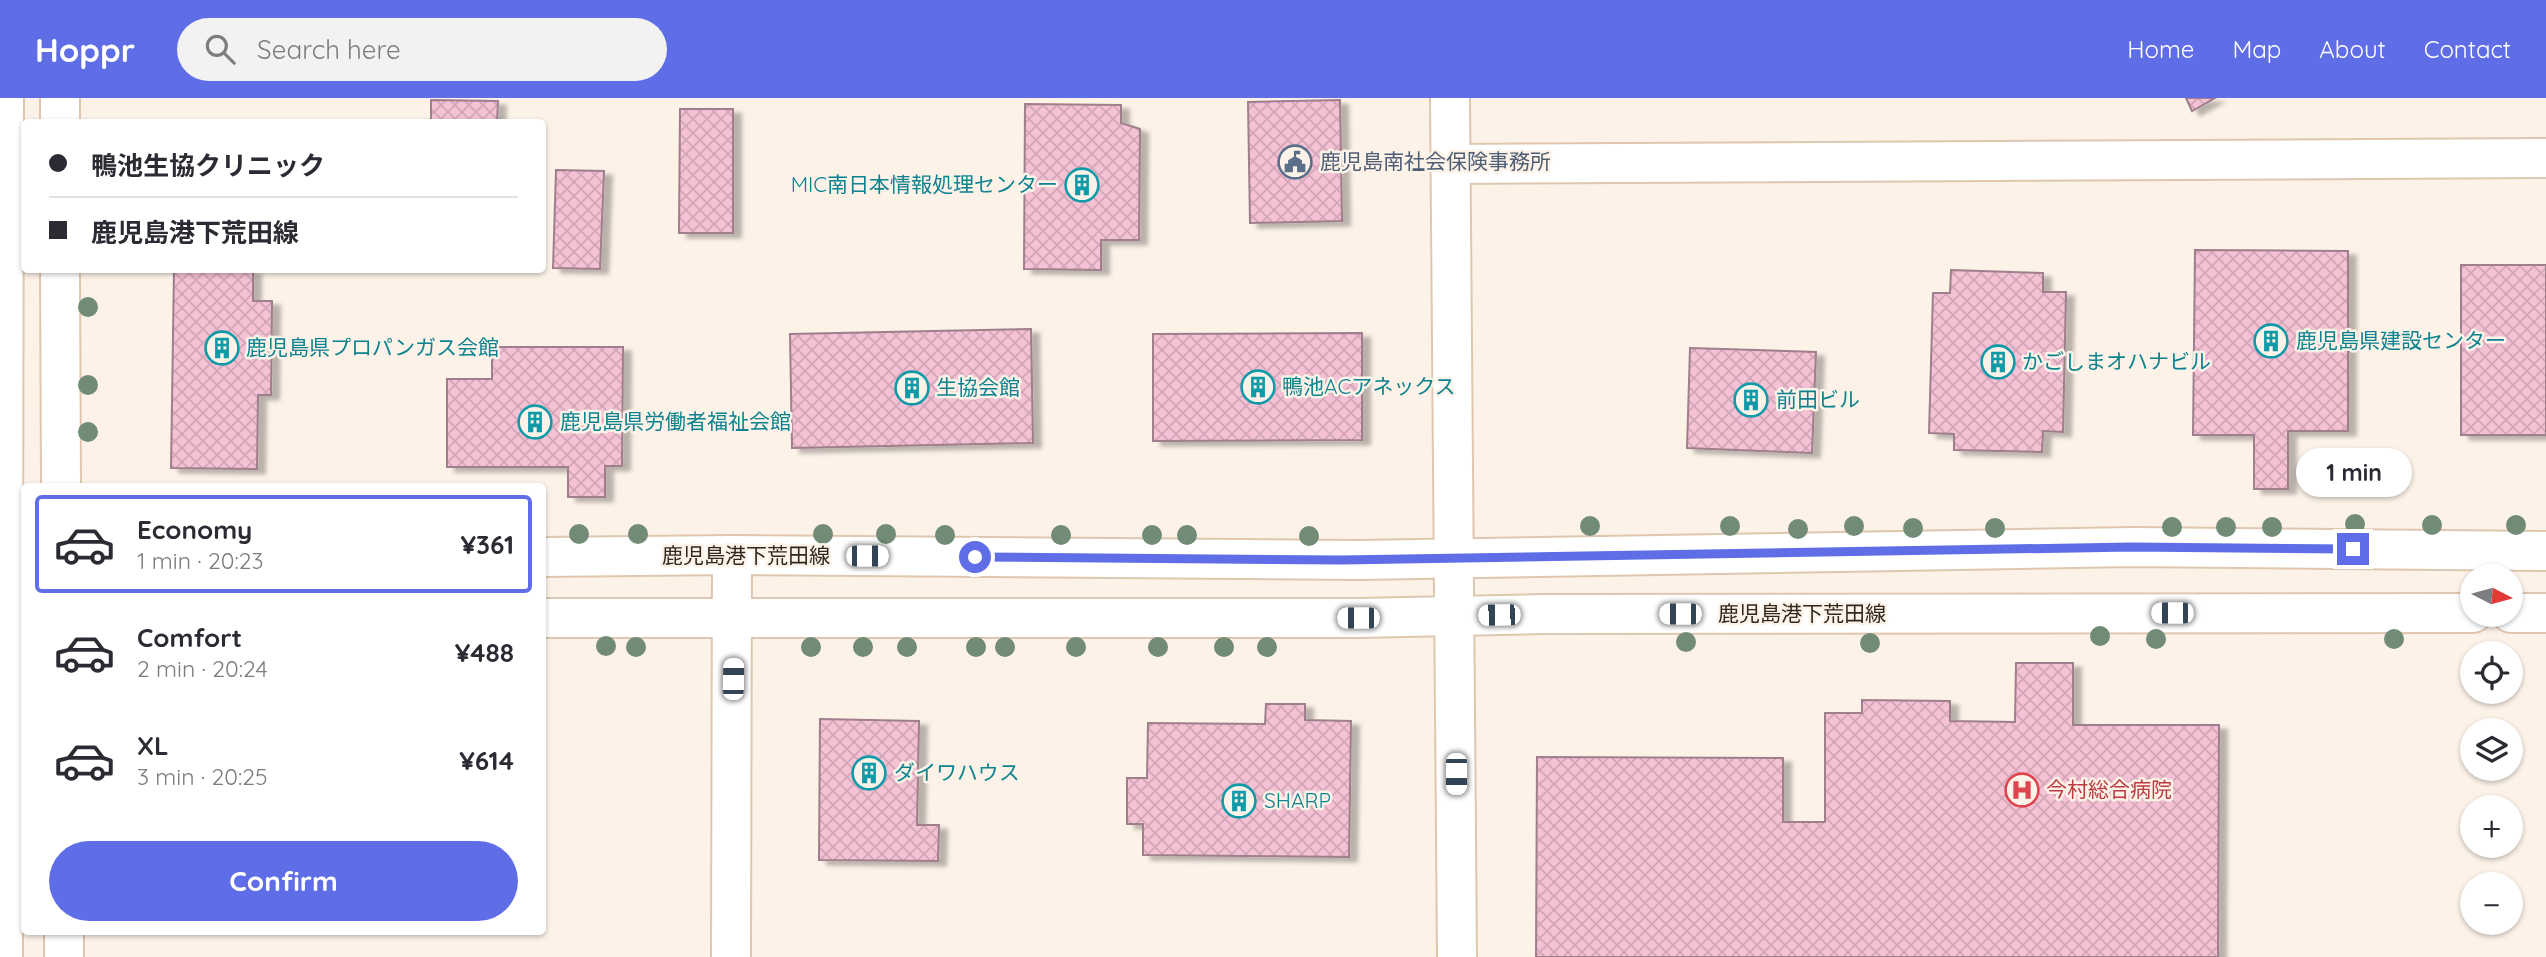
<!DOCTYPE html>
<meta charset="utf-8">
<style>
body{margin:0;font-family:Quicksand,"Noto Sans JP",sans-serif;background:#f2f2f3;color:#2b2b33;height:100vh;display:flex;flex-direction:column;font-size:26px;white-space:nowrap}
*{box-sizing:border-box;margin:0}
p{font-size:23px;color:#7c7c81}
.icon{flex:none;width:38px;height:38px;fill:none;stroke:currentColor;stroke-width:2;stroke-linecap:round;stroke-linejoin:round}
.map{position:relative;flex:1;overflow:hidden}
.details{position:absolute;left:21px;top:385px;width:525px;height:452px;display:flex;flex-direction:column;background:#fff;border-radius:7px;box-shadow:0 2px 5px #0004}
.details>*{flex:none}
.banner{position:absolute;left:21px;top:21px;width:525px;height:154px;border-radius:7px;box-shadow:0 2px 5px #0004;display:grid;align-content:center;height:154px;padding:0 28px;background:#fff}
.needle{width:46px;rotate:96deg}
.fabs{position:absolute;left:2460px;top:466px;display:grid;gap:14px}
.fabs a{display:grid;place-items:center;width:63px;height:63px;border-radius:50%;background:#fff;box-shadow:0 2px 5px #0004;font-size:35px}
.end{position:absolute;width:32px;height:32px;margin:-16px;border:9px solid #5f6ee6;background:#fff;box-shadow:0 0 0 4px #fff}
.from{border-radius:50%}
.bubble{position:absolute;height:49px;border-radius:24px;background:#fff;box-shadow:0 2px 5px #0004;font-size:23px;font-weight:700;line-height:49px;text-align:center}
.car{position:absolute;width:21px;height:42px;margin:-21px -10px;border-radius:9px;box-shadow:0 0 5px 2px #0007;background:linear-gradient(#fff 24%,#345 0 40%,#fff 0 76%,#345 0 86%,#fff 0)}
.banner b{display:flex;align-items:center;gap:24px;height:66px;font-size:26px}
.banner b+b{border-top:2px solid #e1e1e2}
.banner i{width:18px;height:18px;background:#2b2b33}
ul{padding:12px 0 0;list-style:none}
li{display:flex;align-items:center;gap:21px;height:98px;margin:0 14px 10px;padding:0 14px;border:4px solid transparent;border-radius:7px}
li div{flex:1}
li b{display:block;font-size:26px}
li em{font-style:normal;font-weight:700}
li.on{border-color:#5f6ee6}
li>.icon{width:63px;height:63px;stroke-width:1.5}
.cta{display:flex;gap:14px;margin-top:auto;padding:14px 28px}
.cta a{flex:1;height:80px;border-radius:42px;background:#5f6ee6;color:#fff;font-size:28px;font-weight:700;line-height:80px;text-align:center}
header{display:flex;align-items:center;gap:42px;box-sizing:border-box;height:98px;padding:0 35px;background:#5f6ee6;color:#fff}
header strong{font-size:33px}
nav{display:flex;gap:38px;margin-inline-start:auto;font-size:24px}
.search{width:490px;height:63px;background:#f2f2f3;display:flex;align-items:center;gap:18px;box-sizing:border-box;padding:0 24px;border-radius:38px;color:#7c7c81;font-size:26px}
.map>svg:first-child{display:block}
.building{fill:url(#building-cross-hatch);stroke:#9f7f8c;stroke-width:2;filter:url(#shadow)}
.lines{fill:none;stroke-linecap:round;stroke-linejoin:round}
.minor-casing{stroke:#dec7ae;stroke-width:42}
.tertiary-casing{stroke:#dec7ae;stroke-width:42}
.secondary-casing{stroke:#dec7ae;stroke-width:42}
.minor{stroke:#fff;stroke-width:38}
.tertiary{stroke:#fff;stroke-width:38}
.secondary{stroke:#fff;stroke-width:38}
.tree{fill:#718b76}
.route{stroke:#5f6ee6;stroke-width:9}
.labels{text-anchor:middle;stroke-width:5;stroke-linejoin:round;paint-order:stroke}
.service-label{font-size:21px;fill:#4e5e75;stroke:#fcf2e8;text-anchor:start}
.culture-label{font-size:21px;fill:#0d838f;stroke:#fcf2e8;text-anchor:start}
.street-label{font-size:21px;fill:#30271e;stroke:#fcf2e8}
.health-label{font-size:21px;fill:#be3a42;stroke:#fcf2e8;text-anchor:start}
</style>
<header>
<strong>Hoppr</strong>
<div class="search"><svg class="icon" aria-label="search" viewBox="0 0 24 24"><circle cx="10" cy="10" r="6"/><path d="M15 15l6 6"/></svg>Search here</div>
<nav><a>Home</a><a>Map</a><a>About</a><a>Contact</a></nav>
</header>
<div class="map">
<svg width="2546" height="859" viewBox="0 0 2546 859">
<defs>
<pattern id="building-cross-hatch" width="8" height="8" patternUnits="userSpaceOnUse" patternTransform="scale(1.75)"><rect width="8" height="8" fill="#f4c1d5"/><path d="M0 0l8 8M0 8l8-8" fill="none" stroke="#d2a6b6"/></pattern>
<filter id="shadow"><feDropShadow dx="8" dy="4.5" stdDeviation="2" flood-color="#0004"/></filter>
</defs>
<rect width="100%" height="100%" fill="#fcf2e8"/>
<path class="building" d="M2186,0H2215L2192,13Z
M431,2L498,3L497,24H431Z
M1340,2L1342,123L1250,125L1248,4Z
M1025,6L1121,7V25L1140,31L1139,142H1101V172L1024,171Z
M680,11H733V135H679Z
M556,72L604,73L600,171L553,170Z
M2195,152L2348,153V333H2288V391H2254V337H2193Z
M2461,167H2546V337H2461Z
M174,172H253V203H272L271,297H258L257,371L171,370Z
M1951,172L2043,175V194H2066L2063,334L2043,333L2042,354L1954,352V336L1929,335L1933,195H1950Z
M1031,231L1033,345L792,350L790,236Z
M1362,235V342L1153,343V236Z
M492,249H623L622,368H605V399H568V369H447V281H492Z
M1690,250L1816,254L1812,355L1687,350Z
M2016,565H2073V627H2219L2218,859H1536L1537,659L1783,660V724H1825V615H1862V602L1950,603V623L2015,624Z
M1266,606H1305V622L1351,623L1349,759L1143,757V726H1127V680H1147L1148,625L1265,626Z
M820,621L919,623L917,727H939L938,763L819,762Z"/>
<g class="lines">
<defs>
<path id="minor" d="M1450,66L2546,60
M731,859L732,457"/>
<path id="tertiary" d="M60,0V24
M1450,0L1457,859
M60,172L61,388
M3,495L4,0"/>
<path id="secondary" d="M542,459L732,457L1358,462L2132,449L2546,453
M2511,515H2546
M542,520H1358L1544,516L2473,515
M64,833V859
M3,859V495L24,483"/>
</defs>
<use href="#minor" class="minor-casing"/>
<use href="#tertiary" class="tertiary-casing"/>
<use href="#secondary" class="secondary-casing"/>
<use href="#minor" class="minor"/>
<use href="#tertiary" class="tertiary"/>
<use href="#secondary" class="secondary"/>
</g>
<g class="tree">
<circle cx="88" cy="209" r="10"/>
<circle cx="88" cy="287" r="10"/>
<circle cx="88" cy="334" r="10"/>
<circle cx="2355" cy="426" r="10"/>
<circle cx="2432" cy="427" r="10"/>
<circle cx="2516" cy="427" r="10"/>
<circle cx="1590" cy="428" r="10"/>
<circle cx="1730" cy="428" r="10"/>
<circle cx="1854" cy="428" r="10"/>
<circle cx="2172" cy="429" r="10"/>
<circle cx="2226" cy="429" r="10"/>
<circle cx="2272" cy="429" r="10"/>
<circle cx="1913" cy="430" r="10"/>
<circle cx="1995" cy="430" r="10"/>
<circle cx="1798" cy="431" r="10"/>
<circle cx="579" cy="436" r="10"/>
<circle cx="638" cy="436" r="10"/>
<circle cx="823" cy="436" r="10"/>
<circle cx="886" cy="436" r="10"/>
<circle cx="945" cy="437" r="10"/>
<circle cx="1061" cy="437" r="10"/>
<circle cx="1152" cy="437" r="10"/>
<circle cx="1187" cy="437" r="10"/>
<circle cx="1309" cy="438" r="10"/>
<circle cx="2100" cy="538" r="10"/>
<circle cx="2156" cy="541" r="10"/>
<circle cx="2394" cy="541" r="10"/>
<circle cx="1686" cy="544" r="10"/>
<circle cx="1870" cy="545" r="10"/>
<circle cx="606" cy="548" r="10"/>
<circle cx="636" cy="549" r="10"/>
<circle cx="811" cy="549" r="10"/>
<circle cx="863" cy="549" r="10"/>
<circle cx="907" cy="549" r="10"/>
<circle cx="976" cy="549" r="10"/>
<circle cx="1005" cy="549" r="10"/>
<circle cx="1076" cy="549" r="10"/>
<circle cx="1158" cy="549" r="10"/>
<circle cx="1224" cy="549" r="10"/>
<circle cx="1267" cy="549" r="10"/>
</g>
<g class="lines">
<path class="route" d="M975,459L1342,462L2132,449L2353,451"/>
</g>
<defs>
<symbol id="civic-ring" viewBox="-11 -11 22 22"><circle r="9.5" fill="#fcf2e8" stroke="#5c6f8a" stroke-width="1.5"/><path d="M-.6-6.5H3V-4.5H.6V-3L4-1V1h2V6H-6V1h2V-1L-.6-3ZM-1.2 2.5V6h2.4V2.5Z" fill="#5c6f8a"/></symbol>
<symbol id="building-ring" viewBox="-11 -11 22 22"><circle r="9.5" fill="#fcf2e8" stroke="#0f9aa8" stroke-width="1.5"/><path d="M-4-6H4V6H1V3H-1V6H-4ZM-2.5-4.3h1.7v1.8h-1.7ZM.8-4.3h1.7v1.8H.8ZM-2.5-1h1.7V.8h-1.7ZM.8-1h1.7V.8H.8Z" fill="#0f9aa8"/></symbol>
<symbol id="hospital-ring" viewBox="-11 -11 22 22"><circle r="9.5" fill="#fcf2e8" stroke="#e0444e" stroke-width="1.5"/><path d="M-5-5h3v3.5h4V-5h3V5h-3V1.5h-4V5h-3Z" fill="#e0444e"/></symbol>
</defs>
<g fill-rule="evenodd">
<use href="#civic-ring" x="1276" y="45" width="38" height="38"/>
<use href="#building-ring" x="1063" y="68" width="38" height="38"/>
<use href="#building-ring" x="2252" y="224" width="38" height="38"/>
<use href="#building-ring" x="203" y="231" width="38" height="38"/>
<use href="#building-ring" x="1979" y="245" width="38" height="38"/>
<use href="#building-ring" x="1239" y="270" width="38" height="38"/>
<use href="#building-ring" x="893" y="271" width="38" height="38"/>
<use href="#building-ring" x="1732" y="283" width="38" height="38"/>
<use href="#building-ring" x="516" y="305" width="38" height="38"/>
<use href="#building-ring" x="850" y="656" width="38" height="38"/>
<use href="#hospital-ring" x="2003" y="673" width="38" height="38"/>
<use href="#building-ring" x="1220" y="684" width="38" height="38"/>
</g>
<g class="labels">
<g class="service-label">
<text x="1320" y="71">鹿児島南社会保険事務所</text>
</g>
<g class="culture-label">
<text x="1058" y="94" text-anchor="end">MIC南日本情報処理センター</text>
<text x="2296" y="250">鹿児島県建設センター</text>
<text x="246" y="257">鹿児島県プロパンガス会館</text>
<text x="2022" y="271">かごしまオハナビル</text>
<text x="1282" y="296">鴨池ACアネックス</text>
<text x="936" y="297">生協会館</text>
<text x="1776" y="309">前田ビル</text>
<text x="560" y="331">鹿児島県労働者福祉会館</text>
<text x="894" y="682">ダイワハウス</text>
<text x="1264" y="710">SHARP</text>
</g>
<g class="street-label">
<text x="746" y="465">鹿児島港下荒田線</text>
<text x="1802" y="523">鹿児島港下荒田線</text>
</g>
<g class="health-label">
<text x="2046" y="699">今村総合病院</text>
</g>
</g>
</svg>
<div class="fabs">
<a><svg class="needle" viewBox="-14 -14 28 28"><path d="M0-13l5 13h-10z" fill="#e53935"/><path d="M0 13l5-13h-10z" fill="#7c7c81"/></svg></a>
<a><svg class="icon" aria-label="locate" viewBox="0 0 24 24"><circle cx="12" cy="12" r="6"/><path d="M12 2v4M12 18v4M2 12h4M18 12h4"/></svg></a>
<a><svg class="icon" aria-label="layers" viewBox="0 0 24 24"><path d="M12 4l9 5-9 5-9-5zM3 14l9 5 9-5"/></svg></a>
<a>+</a>
<a>−</a>
</div>
<i class="end from" style="left:975px;top:459px"></i>
<i class="end" style="left:2353px;top:451px"></i>
<div class="bubble" style="left:2296px;top:350px;width:116px">1 min</div>
<i class="car" style="left:867px;top:458px;rotate:90deg"></i>
<i class="car" style="left:2172px;top:515px;rotate:270deg"></i>
<i class="car" style="left:1680px;top:516px;rotate:270deg"></i>
<i class="car" style="left:1499px;top:517px;rotate:269deg"></i>
<i class="car" style="left:1358px;top:520px;rotate:270deg"></i>
<i class="car" style="left:733px;top:581px;rotate:1deg"></i>
<i class="car" style="left:1456px;top:676px;rotate:180deg"></i>
<div class="banner">
<b><i class="from"></i>鴨池生協クリニック</b>
<b><i></i>鹿児島港下荒田線</b>
</div>
<section class="details">
<ul>
<li class="on"><svg class="icon" aria-label="car" viewBox="0 0 24 24"><path d="M5 17H2v-5l4-1 3-4h7l3 4 3 1v5h-3M9 17h6M6 11h13"/><circle cx="7" cy="17" r="2"/><circle cx="17" cy="17" r="2"/></svg><div><b>Economy</b><p>1 min · 20:23</p></div><em>¥361</em></li>
<li><svg class="icon" aria-label="car" viewBox="0 0 24 24"><path d="M5 17H2v-5l4-1 3-4h7l3 4 3 1v5h-3M9 17h6M6 11h13"/><circle cx="7" cy="17" r="2"/><circle cx="17" cy="17" r="2"/></svg><div><b>Comfort</b><p>2 min · 20:24</p></div><em>¥488</em></li>
<li><svg class="icon" aria-label="car" viewBox="0 0 24 24"><path d="M5 17H2v-5l4-1 3-4h7l3 4 3 1v5h-3M9 17h6M6 11h13"/><circle cx="7" cy="17" r="2"/><circle cx="17" cy="17" r="2"/></svg><div><b>XL</b><p>3 min · 20:25</p></div><em>¥614</em></li>
</ul>
<div class="cta"><a>Confirm</a></div>
</section>
</div>
